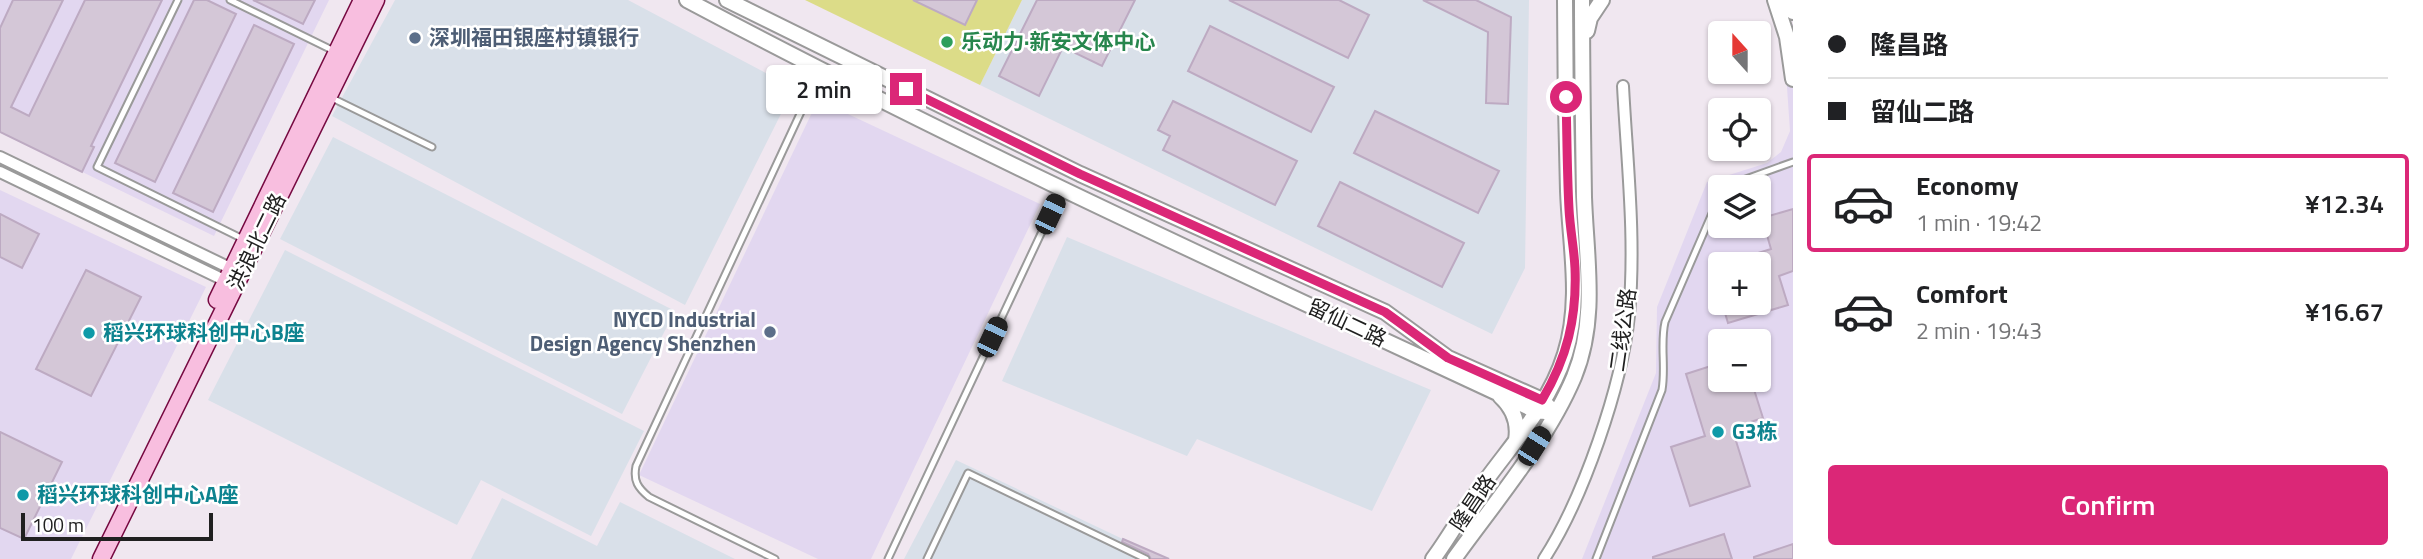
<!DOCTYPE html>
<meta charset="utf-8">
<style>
body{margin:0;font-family:"Titillium Web","Noto Sans SC",sans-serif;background:#f6f6f6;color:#202124;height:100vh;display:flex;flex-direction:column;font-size:26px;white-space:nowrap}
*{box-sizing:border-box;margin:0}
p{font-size:23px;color:#757577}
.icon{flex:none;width:38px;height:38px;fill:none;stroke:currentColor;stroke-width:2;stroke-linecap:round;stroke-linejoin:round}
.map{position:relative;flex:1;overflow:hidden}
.sheet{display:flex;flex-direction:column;background:#fff;width:630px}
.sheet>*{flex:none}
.banner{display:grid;align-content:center;height:154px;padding:0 35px;background:#fff}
.needle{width:46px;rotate:339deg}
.controls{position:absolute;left:1708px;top:21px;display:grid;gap:14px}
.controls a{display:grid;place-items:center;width:63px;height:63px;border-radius:7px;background:#fff;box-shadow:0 2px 5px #0004;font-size:35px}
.scale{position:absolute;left:21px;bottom:18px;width:192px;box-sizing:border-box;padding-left:7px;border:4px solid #202020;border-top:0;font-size:19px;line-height:24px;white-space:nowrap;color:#202020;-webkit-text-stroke:5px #fff;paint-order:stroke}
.end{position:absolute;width:32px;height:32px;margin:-16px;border:9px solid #db2777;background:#fff;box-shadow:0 0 0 4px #fff}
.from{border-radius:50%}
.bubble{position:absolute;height:49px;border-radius:7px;background:#fff;box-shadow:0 2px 5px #0004;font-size:23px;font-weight:600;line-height:49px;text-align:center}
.car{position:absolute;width:21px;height:42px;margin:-21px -10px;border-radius:9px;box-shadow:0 0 5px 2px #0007;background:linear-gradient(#222 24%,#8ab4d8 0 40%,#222 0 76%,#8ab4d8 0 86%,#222 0)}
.banner b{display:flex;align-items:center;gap:24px;height:66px;font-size:26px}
.banner b+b{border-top:2px solid #e0e0e0}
.banner i{width:18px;height:18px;background:#202124}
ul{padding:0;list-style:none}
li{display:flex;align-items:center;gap:21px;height:98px;margin:0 14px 10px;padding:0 21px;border:4px solid transparent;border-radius:7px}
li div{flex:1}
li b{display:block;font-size:26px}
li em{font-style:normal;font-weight:600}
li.selected{border-color:#db2777}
li>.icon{width:63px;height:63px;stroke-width:1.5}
.action{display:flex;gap:14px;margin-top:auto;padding:14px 35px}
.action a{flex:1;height:80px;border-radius:7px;background:#db2777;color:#fff;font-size:28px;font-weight:600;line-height:80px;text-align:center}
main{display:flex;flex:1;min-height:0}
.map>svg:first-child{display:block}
.commercial{fill:#e2d7f0;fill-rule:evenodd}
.industrial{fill:#d9e0e9}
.pitch{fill:#dcdc88}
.building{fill:#d4c7d7;stroke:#bdaac2;stroke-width:2}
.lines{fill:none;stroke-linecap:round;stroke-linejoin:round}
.service-casing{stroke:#9a9a9a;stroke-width:9}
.minor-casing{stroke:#9a9a9a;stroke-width:14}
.tertiary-casing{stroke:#9a9a9a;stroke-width:18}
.secondary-casing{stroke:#760941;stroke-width:19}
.service{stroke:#fff;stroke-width:5}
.minor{stroke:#fff;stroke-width:10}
.tertiary{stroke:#fff;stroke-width:14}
.secondary{stroke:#f8bedf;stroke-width:16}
.route{stroke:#db2777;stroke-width:9}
.service-dot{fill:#5c6f8a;stroke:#fff;stroke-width:2.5}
.leisure-dot{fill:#2e9e5b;stroke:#fff;stroke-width:2.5}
.culture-dot{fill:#0f9aa8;stroke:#fff;stroke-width:2.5}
.labels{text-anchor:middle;stroke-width:5;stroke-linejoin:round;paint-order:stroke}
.service-label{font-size:21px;font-weight:bold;fill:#4e5e75;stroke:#fff;text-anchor:start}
.leisure-label{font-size:21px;font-weight:bold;fill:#27864d;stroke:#fff;text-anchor:start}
.street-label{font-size:21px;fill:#202020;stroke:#fff}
.culture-label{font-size:21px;font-weight:bold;fill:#0d838f;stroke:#fff;text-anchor:start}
</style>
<main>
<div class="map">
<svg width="1793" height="559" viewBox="0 0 1793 559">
<rect width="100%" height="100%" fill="#f0e7f0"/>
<path class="commercial" d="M0,0H329L214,236L0,132Z
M1793,24V559H1582L1656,373L1657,307L1707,182L1767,163L1781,152L1790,131L1785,58L1779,30ZM1720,187H1759V226H1720ZM1720,264H1759V303H1720ZM1720,341H1759V380H1720Z
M818,100L1040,204L871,559H818L639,475Z
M0,190L206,287L71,559H0Z"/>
<path class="industrial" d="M395,0H628L794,88L685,305L332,116Z
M1022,0H1529L1525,268L1492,334L980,85Z
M333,137L675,311L622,414L280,239Z
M1067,237L1431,390L1372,511L1197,439L1187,456L1002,381Z
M285,250L644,431L591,536L481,480L457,525L208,400Z
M956,460L1165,559H904Z
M502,498L597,546L620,502L735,559H471Z"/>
<path class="pitch" d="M805,0H1022L980,85Z"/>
<path class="building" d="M13,0H63L11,107L29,116L85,0H162L91,146L94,147L82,172L0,132V28Z
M194,0H207L236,14L155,182L115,163Z
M253,0H315L303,24Z
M913,0H977L965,25Z
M1037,0H1135L1102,66L1063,47L1039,96L999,76Z
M1229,0H1339L1369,15L1348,58Z
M1423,0H1476L1511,17L1508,104L1486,103L1488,32Z
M254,25L294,44L213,212L173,193Z
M1210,26L1334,87L1311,132L1188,71Z
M1173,101L1297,161L1275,205L1163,150L1170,136L1158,130Z
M1375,111L1499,171L1478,213L1354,153Z
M1340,182L1464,243L1442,287L1318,226Z
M1793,209V271L1779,276L1788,305L1728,323L1722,303H1759V264H1729V262L1771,249L1762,218Z
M0,214L39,234L22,268L0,257Z
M86,270L141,297L91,396L36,369Z
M1720,363V380H1751L1763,418L1732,428L1750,486L1690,506L1671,447L1705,436L1686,374Z
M0,432L62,462L24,539L0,528Z
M1724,534L1732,559H1653V557Z
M1123,539L1169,559H1151L1148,554L1122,542Z
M1793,544V559H1754V557Z"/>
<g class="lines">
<defs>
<path id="service" d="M178,0L97,167L245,240
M230,0L334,51
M332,98L432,147
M1729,187L1743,180L1793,162
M775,559L649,497C638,488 633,481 636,466L820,71
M888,559L1062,189
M927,559L968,473L1146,559
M1596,559L1662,390C1666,367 1660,344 1665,322L1720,195"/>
<path id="minor" d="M0,157L232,269L234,273
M0,172L226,281H231
M1544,559C1583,499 1622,386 1629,315C1636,239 1627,162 1623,86"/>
<path id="tertiary" d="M687,0C965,148 1251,278 1536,411L1555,413
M727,0L1080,174L1385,312L1448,358L1542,400L1555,413
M1775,0L1787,37L1793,79
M1789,0L1793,12
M1587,31L1590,18L1602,0
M1500,396C1513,408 1519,423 1516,440
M1433,559C1448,539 1460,517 1474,497C1505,451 1548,409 1565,354C1582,300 1570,246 1568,191C1566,127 1565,64 1565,0
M1454,559C1495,502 1547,441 1574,377C1598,319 1586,257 1584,197C1583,132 1582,66 1582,0"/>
<path id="secondary" d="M217,300L362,0
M101,559L376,0"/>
</defs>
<use href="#service" class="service-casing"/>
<use href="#minor" class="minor-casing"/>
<use href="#tertiary" class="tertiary-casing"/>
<use href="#secondary" class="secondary-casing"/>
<use href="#service" class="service"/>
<use href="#minor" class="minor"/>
<use href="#tertiary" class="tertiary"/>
<use href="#secondary" class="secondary"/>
</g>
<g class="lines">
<path class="route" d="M906,89L1080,174L1385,312L1448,358L1542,400C1567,358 1577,318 1575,268C1574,248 1570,229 1569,209C1567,172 1567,134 1566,97"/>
</g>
<g class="service-dot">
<circle cx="415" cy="38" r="7"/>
<circle cx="770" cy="332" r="7"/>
</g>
<circle class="leisure-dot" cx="947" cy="42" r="7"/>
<g class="culture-dot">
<circle cx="89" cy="333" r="7"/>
<circle cx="1718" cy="432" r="7"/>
<circle cx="23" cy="495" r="7"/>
</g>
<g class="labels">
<g class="service-label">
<text x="429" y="45">深圳福田银座村镇银行</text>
<text x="756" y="327" text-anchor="end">NYCD Industrial<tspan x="756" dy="24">Design Agency Shenzhen</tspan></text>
</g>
<g class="leisure-label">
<text x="961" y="49">乐动力·新安文体中心</text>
</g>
<g class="street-label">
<text transform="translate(257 242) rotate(-64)" y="7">洪浪北二路</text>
<text transform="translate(1347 323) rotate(25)" y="7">留仙二路</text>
<text transform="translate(1623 330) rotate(-82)" y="7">二线公路</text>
<text transform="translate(1473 503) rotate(-56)" y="7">隆昌路</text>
</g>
<g class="culture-label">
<text x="103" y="340">稻兴环球科创中心B座</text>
<text x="1732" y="439">G3栋</text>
<text x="37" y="502">稻兴环球科创中心A座</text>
</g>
</g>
</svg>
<div class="controls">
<a><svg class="needle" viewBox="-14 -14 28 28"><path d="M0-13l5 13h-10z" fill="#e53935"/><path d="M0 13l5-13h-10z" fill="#757577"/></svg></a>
<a><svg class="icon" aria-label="locate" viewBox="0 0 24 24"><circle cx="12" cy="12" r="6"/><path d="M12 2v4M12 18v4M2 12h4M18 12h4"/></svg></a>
<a><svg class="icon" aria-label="layers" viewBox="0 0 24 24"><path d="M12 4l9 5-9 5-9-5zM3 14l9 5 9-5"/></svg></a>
<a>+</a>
<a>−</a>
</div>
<div class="scale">100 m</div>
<i class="end from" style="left:1566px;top:97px"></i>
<i class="end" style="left:906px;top:89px"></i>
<div class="bubble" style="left:766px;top:65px;width:116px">2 min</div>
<i class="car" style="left:1050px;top:214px;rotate:25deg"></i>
<i class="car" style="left:992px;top:337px;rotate:25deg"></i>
<i class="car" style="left:1534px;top:446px;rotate:32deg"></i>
</div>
<section class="sheet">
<div class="banner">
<b><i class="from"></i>隆昌路</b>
<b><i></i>留仙二路</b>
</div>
<ul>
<li class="selected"><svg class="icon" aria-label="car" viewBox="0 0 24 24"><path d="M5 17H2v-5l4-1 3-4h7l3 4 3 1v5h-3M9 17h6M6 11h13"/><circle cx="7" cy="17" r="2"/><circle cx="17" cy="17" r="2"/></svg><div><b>Economy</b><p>1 min · 19:42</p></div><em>¥12.34</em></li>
<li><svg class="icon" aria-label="car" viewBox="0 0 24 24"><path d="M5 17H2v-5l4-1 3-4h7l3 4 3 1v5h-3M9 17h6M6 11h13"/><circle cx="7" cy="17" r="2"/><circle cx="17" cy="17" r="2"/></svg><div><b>Comfort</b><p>2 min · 19:43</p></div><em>¥16.67</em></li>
</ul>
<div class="action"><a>Confirm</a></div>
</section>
</main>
